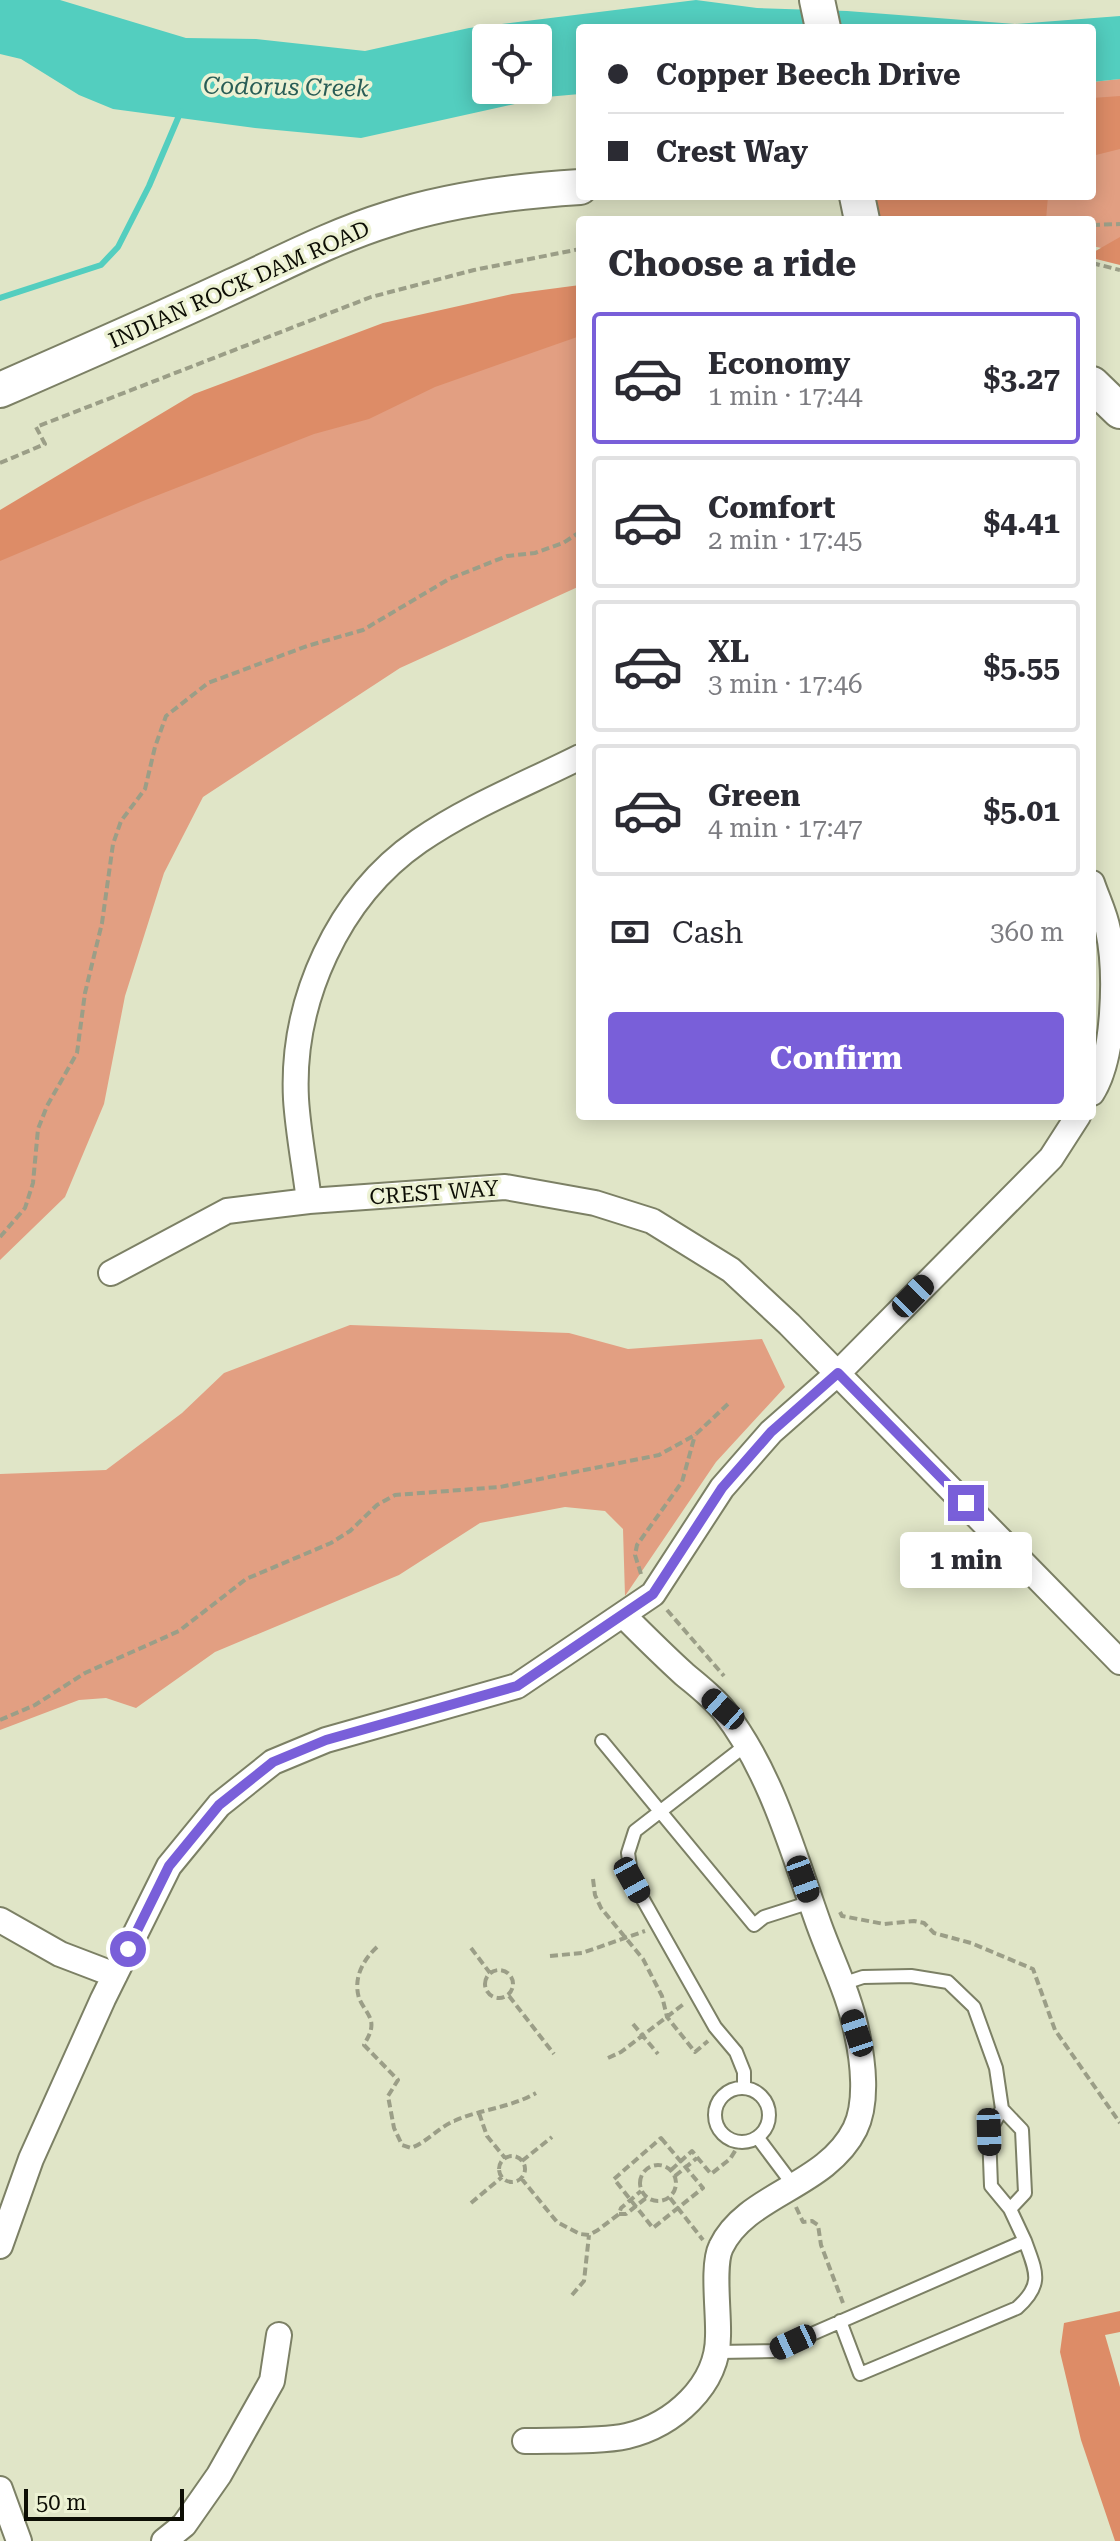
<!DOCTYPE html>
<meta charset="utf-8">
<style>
body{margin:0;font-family:"Roboto Serif",serif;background:#f2f2f3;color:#2b2b33;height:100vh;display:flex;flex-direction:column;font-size:30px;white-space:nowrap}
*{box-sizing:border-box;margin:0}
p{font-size:26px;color:#7c7c81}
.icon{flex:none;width:44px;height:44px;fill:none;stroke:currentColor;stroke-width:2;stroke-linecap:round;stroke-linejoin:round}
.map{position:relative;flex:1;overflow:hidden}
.panel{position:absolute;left:576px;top:216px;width:520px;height:904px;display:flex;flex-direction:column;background:#fff;border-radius:8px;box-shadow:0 4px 20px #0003}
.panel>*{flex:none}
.guide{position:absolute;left:576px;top:24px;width:520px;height:176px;border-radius:8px;box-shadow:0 4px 20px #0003;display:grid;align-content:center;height:176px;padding:0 32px;background:#fff}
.fabs{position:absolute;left:472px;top:24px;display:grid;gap:16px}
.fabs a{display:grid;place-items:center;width:80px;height:80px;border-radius:8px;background:#fff;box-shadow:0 4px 20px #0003;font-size:40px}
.scale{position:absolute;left:24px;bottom:20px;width:160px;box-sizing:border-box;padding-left:8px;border:4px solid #0d0e05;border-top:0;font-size:22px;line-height:28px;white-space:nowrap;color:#0d0e05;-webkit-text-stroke:6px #edf2d4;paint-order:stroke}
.end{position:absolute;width:36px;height:36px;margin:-18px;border:10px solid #795fd9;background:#fff;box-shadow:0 0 0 4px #fff}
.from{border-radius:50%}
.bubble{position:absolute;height:56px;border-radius:8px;background:#fff;box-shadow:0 4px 20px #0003;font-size:26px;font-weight:700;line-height:56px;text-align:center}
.car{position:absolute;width:24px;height:48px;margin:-24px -12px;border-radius:10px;box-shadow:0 0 6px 2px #0007;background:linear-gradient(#222 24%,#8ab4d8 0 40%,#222 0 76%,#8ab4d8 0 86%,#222 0)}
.guide b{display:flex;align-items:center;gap:28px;height:76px;font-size:30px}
.guide b+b{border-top:2px solid #e1e1e2}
.guide i{width:20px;height:20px;background:#2b2b33}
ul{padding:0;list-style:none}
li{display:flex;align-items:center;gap:24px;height:132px;margin:0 16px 12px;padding:0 16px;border:4px solid #e1e1e2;border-radius:8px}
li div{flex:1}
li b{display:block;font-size:30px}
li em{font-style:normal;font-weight:700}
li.on{border-color:#795fd9}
li>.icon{width:72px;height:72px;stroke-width:1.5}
h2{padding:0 32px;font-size:36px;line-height:96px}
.pay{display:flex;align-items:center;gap:20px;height:88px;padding:0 32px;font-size:30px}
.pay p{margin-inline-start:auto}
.action{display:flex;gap:16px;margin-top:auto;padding:16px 32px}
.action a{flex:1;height:92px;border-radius:8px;background:#795fd9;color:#fff;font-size:32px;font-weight:700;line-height:92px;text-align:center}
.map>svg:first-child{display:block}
.green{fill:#e29f82}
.forest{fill:#dd8c67}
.water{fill:#53cebf;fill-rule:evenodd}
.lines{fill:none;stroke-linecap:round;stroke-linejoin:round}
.stream{stroke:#53cebf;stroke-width:6}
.lane-casing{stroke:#7c8065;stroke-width:16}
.street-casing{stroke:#7c8065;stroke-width:28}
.secondary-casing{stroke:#7c8065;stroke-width:38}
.path{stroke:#9b9e87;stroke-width:4;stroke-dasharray:8 4;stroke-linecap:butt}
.lane{stroke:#fff;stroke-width:12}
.street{stroke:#fff;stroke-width:24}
.secondary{stroke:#fff;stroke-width:34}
.route{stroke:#795fd9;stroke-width:10}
.labels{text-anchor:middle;stroke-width:7;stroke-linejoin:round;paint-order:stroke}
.street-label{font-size:22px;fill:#0d0e05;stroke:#edf2d4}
.water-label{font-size:24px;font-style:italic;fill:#295d56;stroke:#edf2d4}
</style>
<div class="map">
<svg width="1120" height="2541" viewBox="0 0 1120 2541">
<rect width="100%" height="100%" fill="#e0e5c7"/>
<path class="green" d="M1120,79V252L1092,246V220H1001L998,196H1092V82Z
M580,290V586L400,668L203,797L164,873L125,996L104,1104L65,1197L0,1260V522Z
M350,1325L569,1333L628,1349L762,1339L785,1387L716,1462L625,1596L623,1529L605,1511L565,1507L480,1523L399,1575L215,1652L136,1708L106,1698L79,1700L0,1730V1474L106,1470L182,1413L224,1373Z"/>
<path class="forest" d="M1120,96V149L1092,156V98Z
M873,196H1048L1046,220H877Z
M1120,237V265L1092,258V253Z
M580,285V336L435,387L369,419L314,434L143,501L0,561V510L194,394L383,323L512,294Z
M1120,2311V2332L1105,2335L1120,2387V2541H1115L1081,2440L1060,2352L1064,2323Z"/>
<path class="water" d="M0,0H60L186,38L256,39L365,51L469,28L696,0L757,8L847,11L1015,24L1120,16V79L1092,82V28H580V94L546,97L361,138L255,128L113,109L79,95L21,59L0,54ZM486,38H538V90H486Z"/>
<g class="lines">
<path class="stream" d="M0,298L101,265L118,247L149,186L181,111"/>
<defs>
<path id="lane" d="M602,1741L754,1925L764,1917L811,1902
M842,1984L863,1977L911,1976L948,1982L974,2007L996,2068L1002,2109L989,2132L991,2186L1010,2209
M715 2115a27 27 0 1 1 54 0a27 27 0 1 1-54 0Z
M744,2088V2072L736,2052L715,2027L632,1880L628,1853L635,1831L746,1745
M758,2138L794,2186
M840,2321L860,2374L1017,2308C1044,2284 1036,2272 1025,2241
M718,2352L773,2351L1025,2241L1010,2209L1025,2193L1022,2130L1002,2109"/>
<path id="street" d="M1092,883C1097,898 1105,914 1108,930C1117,972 1115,1057 1092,1093
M309,1201C305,1167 298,1132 296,1099C291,1001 338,897 419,841C468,807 526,784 580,757
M111,1273L227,1211L309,1201L505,1187L595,1203L652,1221L731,1270L789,1324L1120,1662
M0,1920L60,1954L115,1975
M0,2246L31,2159L103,1999L169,1866L219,1805L273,1762L326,1740L517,1686L653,1594L722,1488L771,1432L838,1373L1051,1158L1078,1116
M525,2441C554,2440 601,2442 627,2436C673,2425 718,2386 718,2336C719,2313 712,2265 721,2247C746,2194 826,2187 855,2129C868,2103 863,2061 857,2034C850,1996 832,1961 819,1925C793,1853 772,1773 724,1711C713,1697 697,1685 684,1674C663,1655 643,1635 623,1615
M0,2489L19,2541
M164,2541L184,2525L219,2475L272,2381L279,2335"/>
<path id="secondary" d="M817,0L823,28
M857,196L862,220
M1092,384L1120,411
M0,390C78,356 156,322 233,286C285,262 334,236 389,219C451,199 515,191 580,187"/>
</defs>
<use href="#lane" class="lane-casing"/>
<use href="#street" class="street-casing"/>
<use href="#secondary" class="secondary-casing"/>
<path class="path" d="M1092,225L1120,224
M1092,263L1120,270
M0,463L45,444L36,427L371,297L474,270L580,249
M0,1237L25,1208L33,1183L38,1129L47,1106L77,1053L85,993L102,923L113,844L121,821L145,789L155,747L166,716L208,683L307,646L363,630L449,579L507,556L535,553L563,543L580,532
M641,1574L635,1555L637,1545L682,1482L695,1435
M667,1610L724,1676
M0,1720L35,1705L85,1673L179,1631L246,1579L331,1543L350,1531L377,1505L395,1495L500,1487L659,1455L695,1435L729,1403
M593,1879L595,1895L601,1908L643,1959L662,1996L667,2017L695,2052L708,2041
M840,1912L842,1916L884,1924L914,1921L924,1923L934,1933L971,1943L1033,1969L1055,2030L1120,2123
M377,1947C363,1960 353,1978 359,1998C362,2006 369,2013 371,2021C373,2030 368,2037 364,2045L398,2080L388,2096L394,2128L402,2145L411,2148C427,2142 438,2128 454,2121C481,2109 510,2108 536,2093
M471,1948L490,1973
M550,1956L582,1953L645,1931
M485 1984a14 14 0 1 1 28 0a14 14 0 1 1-28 0Z
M509,1996L554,2054
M633,2024L658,2054
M608,2058L621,2052L685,2003
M479,2113L487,2136L505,2158
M661,2138L703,2188L653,2228L614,2179Z
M499 2169a13 13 0 1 1 26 0a13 13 0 1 1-26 0Z
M522,2161L552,2137
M640 2183a18 18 0 1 1 36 0a18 18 0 1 1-36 0Z
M671,2170L692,2151L711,2174L730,2159L740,2143
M675,2176L697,2158
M521,2178L557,2222L580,2234L589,2235L598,2230L619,2214L621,2208L641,2191
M670,2198L703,2240
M471,2203L502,2177
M796,2207L803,2222L812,2221L818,2225L821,2245L843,2303
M619,2214H626L646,2198
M572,2295L584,2281L589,2235"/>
<use href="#lane" class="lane"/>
<use href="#street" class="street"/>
<use href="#secondary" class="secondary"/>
</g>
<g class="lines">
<path class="route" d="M128,1949L169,1866L219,1805L273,1762L326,1740L517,1686L653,1594L722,1488L771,1432L838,1373L966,1503"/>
</g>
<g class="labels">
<g class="street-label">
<text transform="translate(239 284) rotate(-24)" y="8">INDIAN ROCK DAM ROAD</text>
<text transform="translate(434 1192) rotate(-4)" y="8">CREST WAY</text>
</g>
<g class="water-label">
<text transform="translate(286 87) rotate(1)" y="8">Codorus Creek</text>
</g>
</g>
</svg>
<div class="fabs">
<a><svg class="icon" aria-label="locate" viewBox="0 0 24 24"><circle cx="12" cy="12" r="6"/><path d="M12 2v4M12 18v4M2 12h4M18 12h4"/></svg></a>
</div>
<div class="scale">50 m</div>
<i class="end from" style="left:128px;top:1949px"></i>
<i class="end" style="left:966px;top:1503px"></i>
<div class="bubble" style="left:900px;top:1532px;width:132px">1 min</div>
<i class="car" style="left:913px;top:1296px;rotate:44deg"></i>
<i class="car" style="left:723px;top:1709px;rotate:312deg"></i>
<i class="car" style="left:803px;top:1879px;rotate:160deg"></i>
<i class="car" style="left:632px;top:1880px;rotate:151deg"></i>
<i class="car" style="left:857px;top:2033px;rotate:342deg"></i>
<i class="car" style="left:989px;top:2132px;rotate:178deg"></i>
<i class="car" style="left:793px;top:2342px;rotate:245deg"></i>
<div class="guide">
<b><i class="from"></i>Copper Beech Drive</b>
<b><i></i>Crest Way</b>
</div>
<section class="panel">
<h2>Choose a ride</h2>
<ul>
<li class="on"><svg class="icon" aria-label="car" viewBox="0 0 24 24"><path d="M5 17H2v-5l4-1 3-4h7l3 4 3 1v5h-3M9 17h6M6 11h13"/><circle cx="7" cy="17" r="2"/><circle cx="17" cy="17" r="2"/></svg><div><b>Economy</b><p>1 min · 17:44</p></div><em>$3.27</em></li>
<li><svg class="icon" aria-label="car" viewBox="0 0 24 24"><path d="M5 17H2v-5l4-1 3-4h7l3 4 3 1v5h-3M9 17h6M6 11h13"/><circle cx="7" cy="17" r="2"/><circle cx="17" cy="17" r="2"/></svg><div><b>Comfort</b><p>2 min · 17:45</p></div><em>$4.41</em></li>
<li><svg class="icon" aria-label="car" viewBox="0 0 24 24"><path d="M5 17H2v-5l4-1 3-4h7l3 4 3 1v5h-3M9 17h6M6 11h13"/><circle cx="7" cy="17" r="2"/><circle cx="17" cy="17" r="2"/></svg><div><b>XL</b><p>3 min · 17:46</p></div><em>$5.55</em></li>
<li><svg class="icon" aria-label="car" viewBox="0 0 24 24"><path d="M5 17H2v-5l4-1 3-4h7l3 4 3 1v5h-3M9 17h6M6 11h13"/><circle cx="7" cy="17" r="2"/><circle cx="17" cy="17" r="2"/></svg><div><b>Green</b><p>4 min · 17:47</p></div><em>$5.01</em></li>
</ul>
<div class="pay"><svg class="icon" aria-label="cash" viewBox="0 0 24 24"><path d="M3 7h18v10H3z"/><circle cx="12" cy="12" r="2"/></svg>Cash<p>360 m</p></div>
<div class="action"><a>Confirm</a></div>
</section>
</div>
